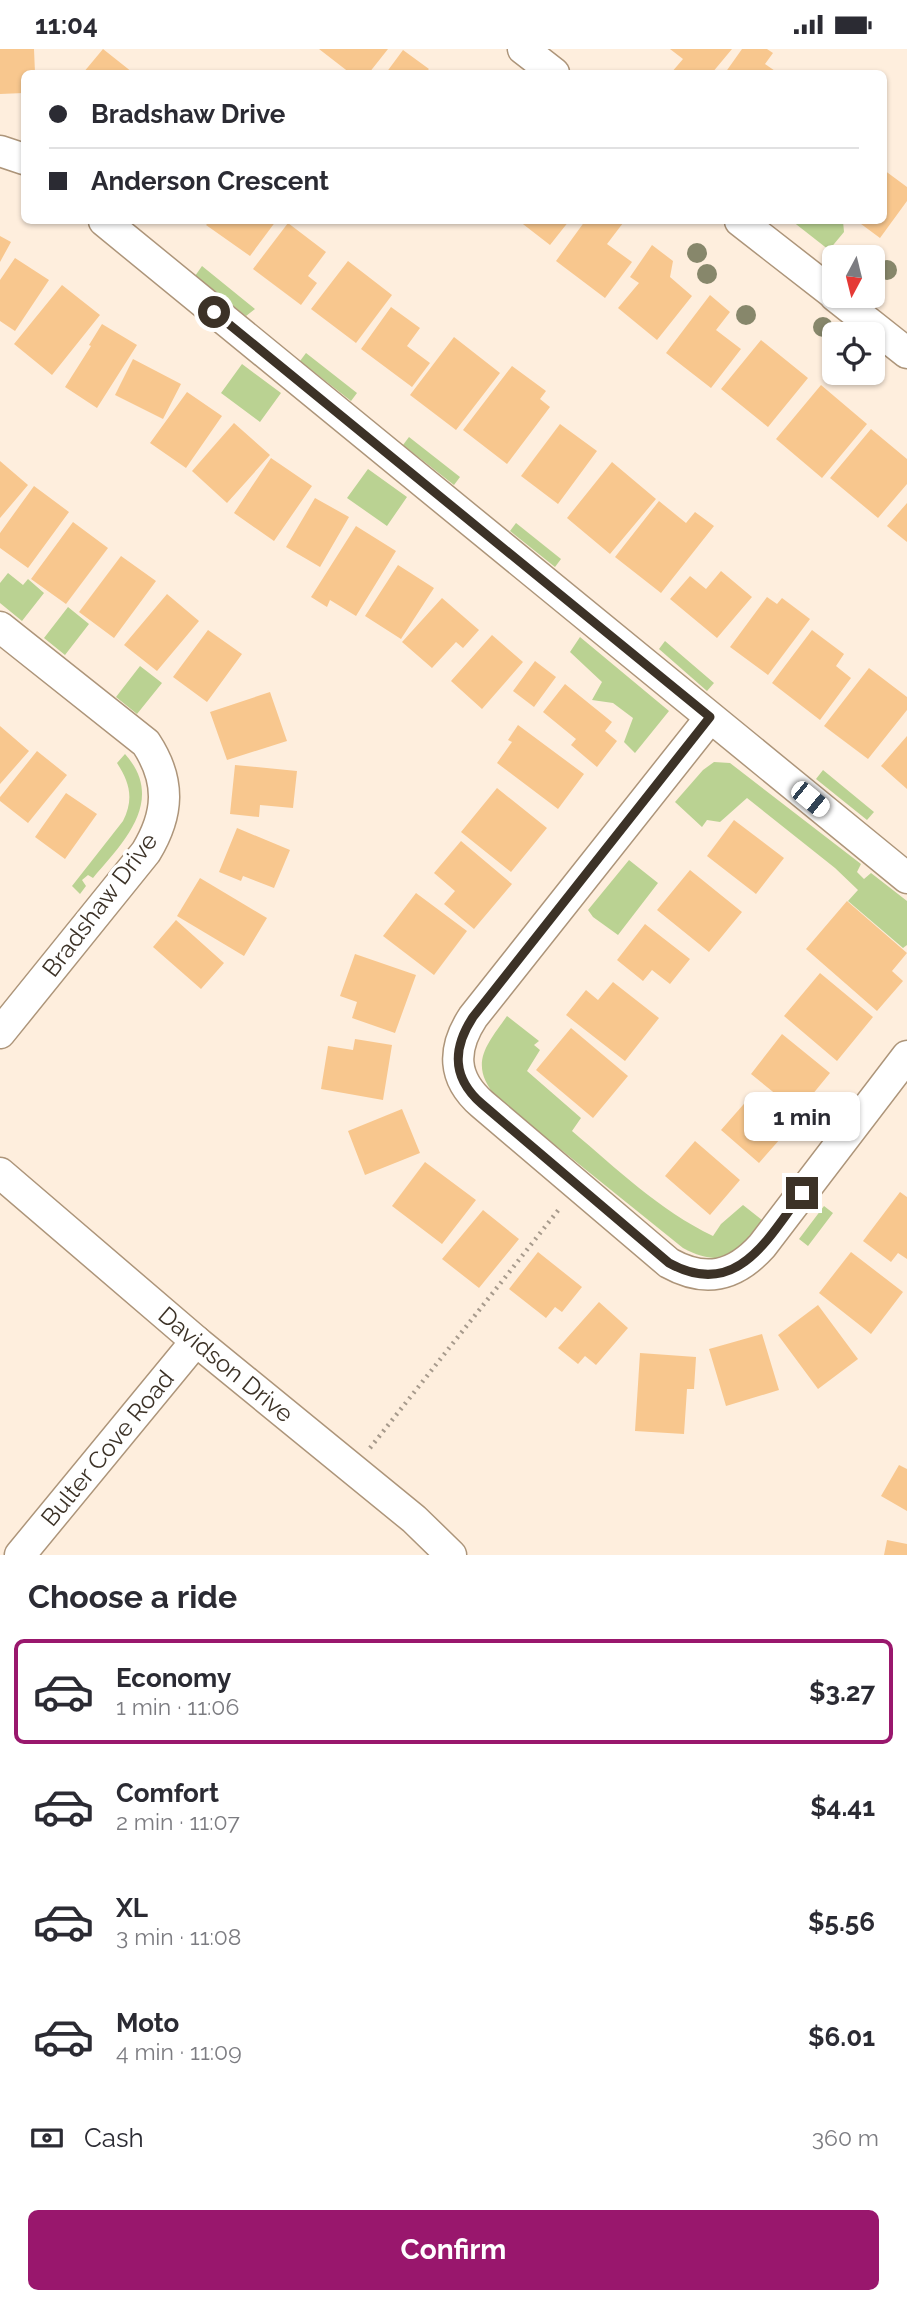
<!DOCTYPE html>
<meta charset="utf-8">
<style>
body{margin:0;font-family:Raleway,sans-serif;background:#f7f7f7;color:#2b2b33;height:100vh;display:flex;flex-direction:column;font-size:26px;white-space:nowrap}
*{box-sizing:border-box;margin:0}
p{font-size:23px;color:#7c7c81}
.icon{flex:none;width:38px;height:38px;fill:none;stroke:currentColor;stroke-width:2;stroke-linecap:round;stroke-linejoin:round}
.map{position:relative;height:1506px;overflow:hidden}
.details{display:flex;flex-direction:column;background:#fff;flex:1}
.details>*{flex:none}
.guide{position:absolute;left:21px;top:21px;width:866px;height:154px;border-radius:10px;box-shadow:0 2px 5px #0004;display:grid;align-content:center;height:154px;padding:0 28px;background:#fff}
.needle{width:46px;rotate:187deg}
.fabs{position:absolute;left:822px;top:196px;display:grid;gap:14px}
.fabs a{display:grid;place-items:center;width:63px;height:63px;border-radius:10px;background:#fff;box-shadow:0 2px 5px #0004;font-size:35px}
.end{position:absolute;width:32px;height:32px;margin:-16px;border:9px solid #3c3227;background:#fff;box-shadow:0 0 0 4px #fff}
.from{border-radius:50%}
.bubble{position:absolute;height:49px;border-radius:10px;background:#fff;box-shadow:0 2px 5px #0004;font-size:23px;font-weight:700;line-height:49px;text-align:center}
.car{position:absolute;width:21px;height:42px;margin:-21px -10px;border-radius:9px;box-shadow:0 0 5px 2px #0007;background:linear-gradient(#fff 24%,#345 0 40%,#fff 0 76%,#345 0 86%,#fff 0)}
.guide b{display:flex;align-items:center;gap:24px;height:66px;font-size:26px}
.guide b+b{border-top:2px solid #e1e1e2}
.guide i{width:18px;height:18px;background:#2b2b33}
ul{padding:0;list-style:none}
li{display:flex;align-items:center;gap:21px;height:105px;margin:0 14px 10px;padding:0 14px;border:4px solid transparent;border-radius:10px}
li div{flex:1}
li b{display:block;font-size:26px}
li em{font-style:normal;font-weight:700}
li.current{border-color:#99176d}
li>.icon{width:63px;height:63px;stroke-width:1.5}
h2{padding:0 28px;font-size:32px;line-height:84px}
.pay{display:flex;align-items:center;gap:18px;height:77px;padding:0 28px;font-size:26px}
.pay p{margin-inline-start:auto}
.button{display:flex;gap:14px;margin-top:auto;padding:14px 28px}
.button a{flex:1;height:80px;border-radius:10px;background:#99176d;color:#fff;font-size:28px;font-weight:700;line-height:80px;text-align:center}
.status{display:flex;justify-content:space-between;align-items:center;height:49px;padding:0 35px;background:#fff;direction:ltr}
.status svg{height:19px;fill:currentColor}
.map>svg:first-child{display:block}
.green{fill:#bad292}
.building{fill:#f8c78e}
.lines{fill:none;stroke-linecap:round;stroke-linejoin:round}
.street-casing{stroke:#ad957a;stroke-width:33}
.path{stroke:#a79a8c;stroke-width:4.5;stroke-dasharray:2 5;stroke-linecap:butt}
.street{stroke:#fff;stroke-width:30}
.tree{fill:#87876b}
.route{stroke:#3c3227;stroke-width:9}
.labels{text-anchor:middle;stroke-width:7;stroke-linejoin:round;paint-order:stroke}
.street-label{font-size:24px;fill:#3c3227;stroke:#fff}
</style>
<div class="status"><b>11:04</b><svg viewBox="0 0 49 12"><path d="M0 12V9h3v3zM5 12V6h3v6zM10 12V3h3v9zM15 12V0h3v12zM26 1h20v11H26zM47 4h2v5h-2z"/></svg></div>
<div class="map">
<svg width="907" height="1506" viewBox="0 0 907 1506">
<rect width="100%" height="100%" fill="#feeedd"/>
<path class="green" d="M792,172H843L844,183L829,201Z
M202,217L255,260L246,267L195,227Z
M306,304L357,344L351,352L300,312Z
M242,315L281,344L260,373L221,344Z
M409,388L460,428L454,436L403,396Z
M368,420L407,448L387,477L347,449Z
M516,474L561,510L555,518L510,482Z
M8,524L23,536L28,530L44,544L22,572L0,554V534Z
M68,558L89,575L65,606L44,589Z
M580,588L669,662L635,704L624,693L633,669L613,654L592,651L602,633L570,603Z
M665,592L714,634L707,642L659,600Z
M140,617L162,634L137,665L116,648Z
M125,705C166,751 124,793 93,829L88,826L82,831L86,837L80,845L72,837L123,772C134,750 130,734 117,714Z
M714,713L730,714L861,815L857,823L864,830L871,824L907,852V896L903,899L848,852L858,841L835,819L747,749L720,773L707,771L702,778L675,753L703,721Z
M823,721L874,763L867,771L816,730Z
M629,811L658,834L618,886L593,868L588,861Z
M507,967L539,992L534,996L540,1001L527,1022L581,1069L572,1082C617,1120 659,1161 713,1187L721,1175L743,1156L762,1171C737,1204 725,1221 683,1199L498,1050C468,1016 485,998 507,967Z
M824,1157L833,1164L808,1197L799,1190Z"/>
<path class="building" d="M0,0H34L35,24H24V44L0,45Z
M103,0L132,23L131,24H83Z
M319,0H388L369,24H350Z
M670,0H732L712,24H671L683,10Z
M742,0H767L773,4L765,15L778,24H725Z
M403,1L429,20L425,24H386Z
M884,121L907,138V152L880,189L857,172H884Z
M210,172H276L250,207L206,176Z
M519,172H569L550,196Z
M585,172H620L623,174L607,195L632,213L605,249L556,212Z
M288,174L326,203L308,227L317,234L301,256L253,220Z
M0,187L11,193L0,213Z
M652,196L673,212L670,228L692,247L657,291L618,259L639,234L630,228Z
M15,209L49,231L15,282L0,272V231Z
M348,212L392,246L356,294L311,260Z
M62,236L100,266L52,326L14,295Z
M710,246L730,263L716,281L741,300L711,339L666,304Z
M391,258L420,279L407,297L430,314L412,338L361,300Z
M102,275L137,296L97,359L65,338L91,297L89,296Z
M454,288L500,324L456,381L410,346Z
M761,291L808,329L768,378L721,340Z
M133,310L181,335L163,370L115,346Z
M512,317L546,342L540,350L550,358L507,415L463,381Z
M821,336L867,375L822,429L776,390Z
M187,343L222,367L186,419L150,394Z
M234,374L270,406L227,454L192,422Z
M560,375L597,402L558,455L521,427Z
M871,380L907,410V435L878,469L830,429Z
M271,409L312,437L274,492L234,464Z
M0,412L28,436L0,469Z
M612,413L656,450L610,505L567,469Z
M34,437L69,463L28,519L0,499V484Z
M315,449L349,468L320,518L286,498Z
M659,452L686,474L695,463L714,477L661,544L615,508Z
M907,454V493L887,477Z
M73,473L108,499L66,555L31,530Z
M356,477L396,502L356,567L330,551L327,558L311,548Z
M121,507L156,532L114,589L79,563Z
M398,516L434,539L401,590L365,567Z
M721,522L752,548L717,589L670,550L690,527L706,540Z
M167,545L199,572L157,622L124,596Z
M767,548L777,555L782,549L810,570L768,626L730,598Z
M442,549L479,581L463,599L456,593L432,619L402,593Z
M208,581L242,605L207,653L173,628Z
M812,581L844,605L836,617L851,629L820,671L772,634Z
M492,586L523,613L482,660L451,632Z
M535,612L556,628L534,658L513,642Z
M869,619L907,648V661L868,710L824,677Z
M565,635L612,673L605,682L617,692L597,718L571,696L576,690L543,663Z
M270,643L287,692L227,711L210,663Z
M518,676L584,725L558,760L497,714L512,693L508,691Z
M0,677L29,702L0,735Z
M907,687V740L881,717Z
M37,702L67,726L28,774L0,752V748Z
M235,716L297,722L293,759L260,756L259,768L230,765Z
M497,739L547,779L511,823L461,783Z
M66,744L97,765L65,810L35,788Z
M734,771L784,809L756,845L707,807Z
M237,779L290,801L274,839L243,827L241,832L219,823Z
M461,792L512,835L474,880L444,855L455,842L434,824Z
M690,821L742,863L709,903L657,861Z
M200,829L267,869L244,907L177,867Z
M416,844L467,882L434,926L383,887Z
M847,852L907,904L892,922L903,932L877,962L806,900Z
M176,871L224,914L201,940L153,898Z
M645,875L690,910L670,935L652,921L643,932L617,911Z
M355,905L416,926L395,984L352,969L357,953L340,947Z
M820,924L873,968L837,1012L784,967Z
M613,933L659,969L625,1012L566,966L586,941L598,951Z
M571,979L628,1027L593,1069L536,1021Z
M782,985L830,1024L798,1063L751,1025Z
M355,990L392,996L383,1051L321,1040L328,997L353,1001Z
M750,1048L788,1081L759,1114L721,1081Z
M402,1060L420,1104L365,1126L348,1082Z
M695,1092L740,1131L710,1166L665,1127Z
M425,1113L476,1151L442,1195L392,1157Z
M900,1143L907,1148V1210L898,1204L891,1213L863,1192Z
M483,1161L519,1190L479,1239L442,1210Z
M538,1203L582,1238L562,1263L555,1258L546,1269L509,1240Z
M851,1203L903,1243L871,1285L819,1244Z
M599,1253L628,1279L596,1316L585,1307L578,1315L558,1299Z
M818,1256L858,1310L818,1340L778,1286Z
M762,1285L779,1341L726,1357L709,1300Z
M640,1304L696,1308L694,1340H687L684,1385L635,1382Z
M899,1416L907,1420V1462L881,1447Z
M887,1491L907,1495V1506H884Z"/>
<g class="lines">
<defs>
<g id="street">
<path d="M523,0L554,24"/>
<path d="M0,102L24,110"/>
<path d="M104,172L907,829"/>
<path d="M740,172L835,246"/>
<path d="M835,247L907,304"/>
<path d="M0,578L146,694C171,732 169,765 146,803L0,984"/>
<path d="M710,669L473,968C452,1000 452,1029 482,1055L669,1214C705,1234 734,1228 762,1197L907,1007"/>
<path id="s1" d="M0,1124L196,1292L414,1470L451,1506"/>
<path id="s2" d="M20,1506L196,1292"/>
</g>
</defs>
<use href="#street" class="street-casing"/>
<path class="path" d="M370,1399L560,1159"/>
<use href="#street" class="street"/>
</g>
<g class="tree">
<circle cx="697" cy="204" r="10"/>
<circle cx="887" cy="221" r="10"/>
<circle cx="707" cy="225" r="10"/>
<circle cx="746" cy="266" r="10"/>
<circle cx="823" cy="278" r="10"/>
</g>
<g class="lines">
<path class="route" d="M214,263L710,668L473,968C452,1000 452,1029 482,1055L669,1214C736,1251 767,1191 802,1144"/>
</g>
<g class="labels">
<g class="street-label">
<text transform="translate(100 856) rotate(-53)" y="8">Bradshaw Drive</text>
<text dy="8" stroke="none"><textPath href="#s1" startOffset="296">Davidson Drive</textPath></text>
<text dy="8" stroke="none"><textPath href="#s2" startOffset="138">Bulter Cove Road</textPath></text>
</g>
</g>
</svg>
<div class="fabs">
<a><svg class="needle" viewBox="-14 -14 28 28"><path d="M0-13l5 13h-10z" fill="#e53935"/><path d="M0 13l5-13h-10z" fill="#7c7c81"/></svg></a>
<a><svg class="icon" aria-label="locate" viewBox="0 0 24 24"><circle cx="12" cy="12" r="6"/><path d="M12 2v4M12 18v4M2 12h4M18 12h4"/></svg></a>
</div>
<i class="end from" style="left:214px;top:263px"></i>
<i class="end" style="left:802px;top:1144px"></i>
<div class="bubble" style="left:744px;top:1043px;width:116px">1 min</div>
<i class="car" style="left:810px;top:750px;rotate:129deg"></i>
<div class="guide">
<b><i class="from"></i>Bradshaw Drive</b>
<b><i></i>Anderson Crescent</b>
</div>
</div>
<section class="details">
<h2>Choose a ride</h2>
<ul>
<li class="current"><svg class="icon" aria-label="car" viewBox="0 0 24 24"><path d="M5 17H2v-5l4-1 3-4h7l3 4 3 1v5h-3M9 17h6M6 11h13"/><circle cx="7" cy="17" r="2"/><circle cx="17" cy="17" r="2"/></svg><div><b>Economy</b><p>1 min · 11:06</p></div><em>$3.27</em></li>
<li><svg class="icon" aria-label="car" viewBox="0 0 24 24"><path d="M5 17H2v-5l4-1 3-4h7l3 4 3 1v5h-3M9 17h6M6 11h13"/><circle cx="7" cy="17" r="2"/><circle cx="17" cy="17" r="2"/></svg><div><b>Comfort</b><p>2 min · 11:07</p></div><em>$4.41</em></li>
<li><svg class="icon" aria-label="car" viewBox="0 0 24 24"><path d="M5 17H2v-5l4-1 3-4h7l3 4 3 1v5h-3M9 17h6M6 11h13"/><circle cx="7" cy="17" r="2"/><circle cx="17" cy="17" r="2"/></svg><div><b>XL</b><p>3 min · 11:08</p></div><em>$5.56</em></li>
<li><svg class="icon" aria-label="car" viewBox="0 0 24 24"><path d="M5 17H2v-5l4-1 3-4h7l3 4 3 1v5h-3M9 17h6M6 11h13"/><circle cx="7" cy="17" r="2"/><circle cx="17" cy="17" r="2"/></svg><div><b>Moto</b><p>4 min · 11:09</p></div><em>$6.01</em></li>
</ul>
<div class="pay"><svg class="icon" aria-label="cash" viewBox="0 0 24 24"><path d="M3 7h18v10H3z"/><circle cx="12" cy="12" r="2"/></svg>Cash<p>360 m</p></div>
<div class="button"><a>Confirm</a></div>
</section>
